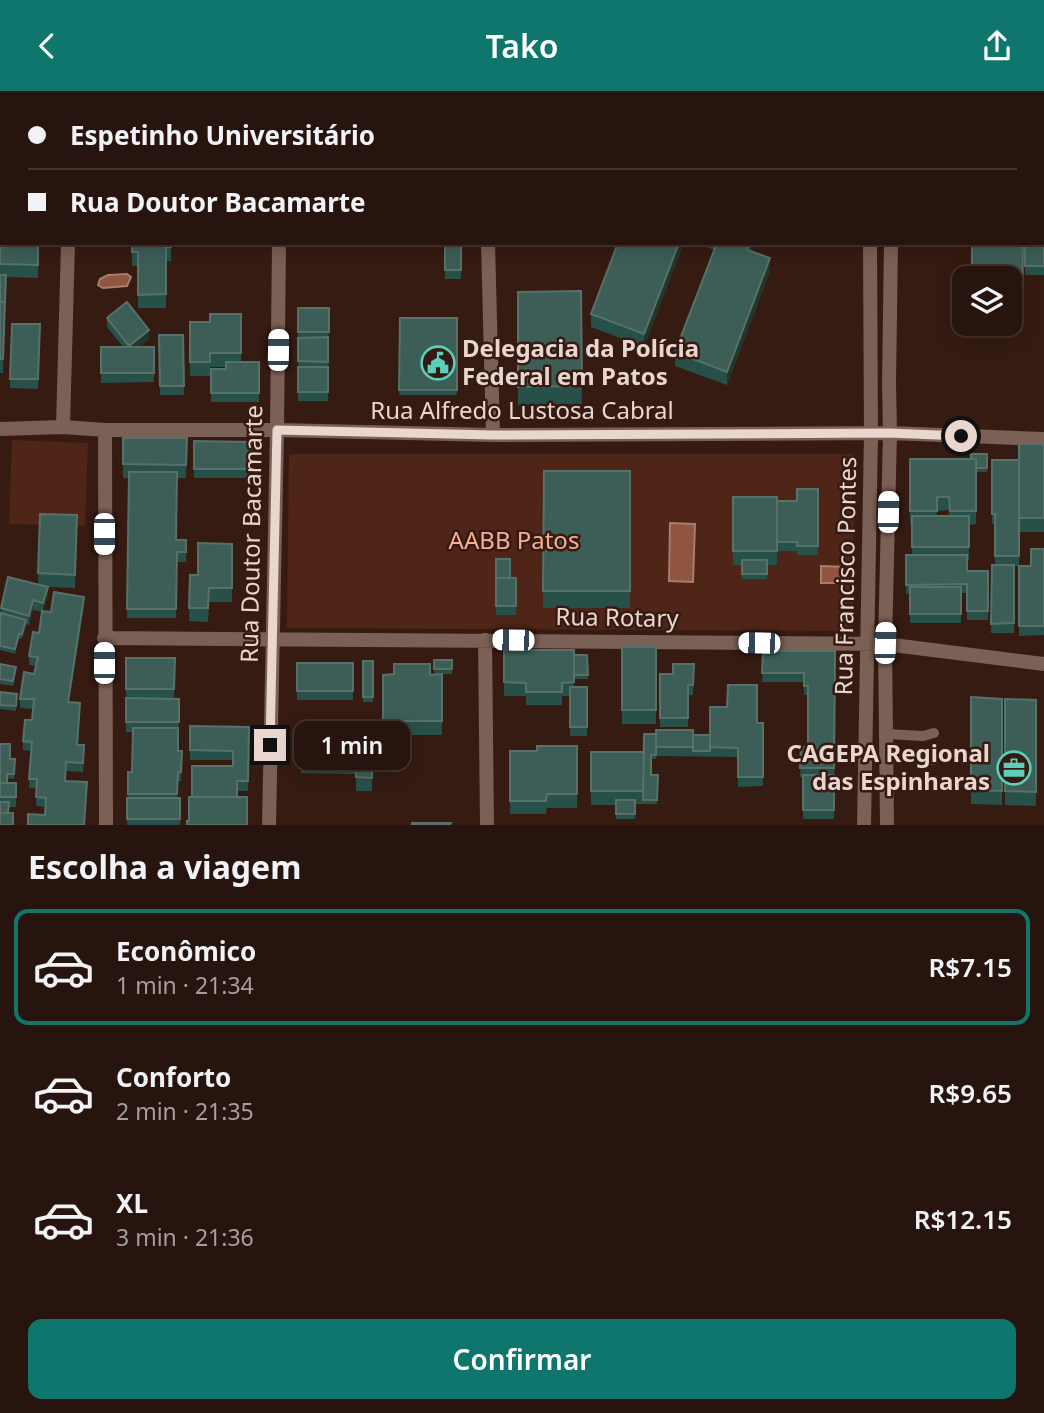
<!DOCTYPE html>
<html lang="pt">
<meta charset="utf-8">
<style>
body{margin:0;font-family:"Noto Sans",sans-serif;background:#301d17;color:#f1f3f6;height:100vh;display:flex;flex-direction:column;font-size:26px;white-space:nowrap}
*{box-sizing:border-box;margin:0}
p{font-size:23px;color:#a59e9e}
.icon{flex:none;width:38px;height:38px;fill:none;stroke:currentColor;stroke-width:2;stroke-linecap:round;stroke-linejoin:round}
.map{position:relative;height:734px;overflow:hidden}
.drawer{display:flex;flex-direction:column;background:#28140e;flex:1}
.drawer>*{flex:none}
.hud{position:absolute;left:0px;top:0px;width:1045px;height:154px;box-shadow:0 4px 18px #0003,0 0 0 2px #44332e;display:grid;align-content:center;height:154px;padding:0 28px;background:#28140e}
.fabs{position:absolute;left:952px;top:175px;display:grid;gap:14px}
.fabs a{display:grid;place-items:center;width:70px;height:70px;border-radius:14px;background:#28140e;box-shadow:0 4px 18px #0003,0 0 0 2px #44332e;font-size:35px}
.end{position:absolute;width:32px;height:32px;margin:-16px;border:9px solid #e8d6cf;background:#111;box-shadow:0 0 0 4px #111}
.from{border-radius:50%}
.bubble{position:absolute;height:49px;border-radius:14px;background:#28140e;box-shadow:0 4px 18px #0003,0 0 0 2px #44332e;font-size:23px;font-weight:600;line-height:49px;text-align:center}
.car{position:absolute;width:21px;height:42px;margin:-21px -10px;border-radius:9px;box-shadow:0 0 5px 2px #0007;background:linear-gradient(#fff 24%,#345 0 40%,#fff 0 76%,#345 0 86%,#fff 0)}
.hud b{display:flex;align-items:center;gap:24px;height:66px;font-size:26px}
.hud b+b{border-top:2px solid #44332e}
.hud i{width:18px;height:18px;background:#f1f3f6}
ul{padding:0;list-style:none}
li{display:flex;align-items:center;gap:21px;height:116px;margin:0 14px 10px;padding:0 14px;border:4px solid transparent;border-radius:14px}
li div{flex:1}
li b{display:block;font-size:26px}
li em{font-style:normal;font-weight:600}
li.on{border-color:#0f766e}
li>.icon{width:63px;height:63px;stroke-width:1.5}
h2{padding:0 28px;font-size:32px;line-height:84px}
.cta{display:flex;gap:14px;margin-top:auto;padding:14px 28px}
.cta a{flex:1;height:80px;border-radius:14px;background:#0f766e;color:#fff;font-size:28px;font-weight:600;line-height:80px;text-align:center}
header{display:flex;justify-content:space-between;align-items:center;height:91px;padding:0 28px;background:#0f766e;color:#fff;font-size:32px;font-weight:600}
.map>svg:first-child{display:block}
.green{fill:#4e2517}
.water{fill:#905541;stroke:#aa7c6c;stroke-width:2}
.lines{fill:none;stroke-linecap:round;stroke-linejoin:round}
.lane{stroke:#7b6056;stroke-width:10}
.street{stroke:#7b6056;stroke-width:14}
.wall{fill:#275048;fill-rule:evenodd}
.shaded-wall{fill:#24352c}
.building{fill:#3c5e57;stroke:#57716a;stroke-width:2}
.route{stroke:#e8d6cf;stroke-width:9}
.labels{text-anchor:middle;stroke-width:5;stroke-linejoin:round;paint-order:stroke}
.poi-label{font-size:24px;font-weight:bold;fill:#e8d6cf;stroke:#351b12;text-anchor:start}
.street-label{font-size:24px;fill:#e8d6cf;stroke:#351b12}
.park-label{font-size:24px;fill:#f6ae95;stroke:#351b12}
</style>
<header><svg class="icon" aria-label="back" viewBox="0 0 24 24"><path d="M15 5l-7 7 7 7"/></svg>Tako<svg class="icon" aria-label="share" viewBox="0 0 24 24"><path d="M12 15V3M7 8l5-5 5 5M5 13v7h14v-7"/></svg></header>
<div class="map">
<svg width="1044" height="734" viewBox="0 0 1044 734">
<rect width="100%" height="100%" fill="#351b12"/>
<path class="green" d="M12,349L88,352L85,435L9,433Z
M289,363H854L853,540L287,537Z"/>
<path class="water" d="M127,183L131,186L127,195L103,197L98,194L100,188L108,184Z
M670,432L695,433L693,491L669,490Z
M821,475L847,476L848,492H821Z"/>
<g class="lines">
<path class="lane" d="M887,643L923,645L934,642
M888,666L922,663L932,669"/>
<path class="street" d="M485,0V2
M72,2V0
M280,2V0
M870,2V0
M894,2V0
M488,152L493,344
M63,336L68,152
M0,338L63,336L105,339H277L493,344L890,342L1044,348
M105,339L106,734
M104,547L885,553L1044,573
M485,549L487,734
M269,734L277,339L279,152
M864,734L871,343L870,152
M887,734L885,553L890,342L889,293L891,152"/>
</g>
<path class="wall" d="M0,0L2,2V74H0Z
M189,0H252V2H189Z
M0,132L39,152L38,187L6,186L3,282H0Z
M132,152H171V170H166V217H138V175H132Z
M445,152H461V188H445Z
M618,152H684L644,256L591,236V223Z
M696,152H753L752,161L770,181L727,294L675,275V261L714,159Z
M1023,152L1022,240H971V233Z
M1025,153H1044V184H1025Z
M581,200L582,313L518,314V201Z
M298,217H329L328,310H298Z
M241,223V271H259V311H211V278H226V276H210V285H190V231H210Z
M107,227L149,248L139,256H154V291L101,292V256H123L107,236Z
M400,227H457V304H399Z
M12,233H40L38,298L10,297Z
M159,244H183L184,304H160Z
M123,347H187L186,387H177V449H186V471H177L176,527H127L129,387H123Z
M194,350L251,351L250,387H194Z
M1019,353H1044V441H1019Z
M987,363V381H976V433L969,434V469H967V480H988V529H967V502H961V532H910V503H906V464H912V434H910V368H971ZM949,419V425H937V420Z
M992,369H1019V475H1014V542H991L992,474H995V433H992Z
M544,380H630V517H543Z
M818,398V464H797V460H777V474H767V488H742V474H733V406L777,410H797Z
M40,423L77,437L75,497L48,496V505L43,520L51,521L84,515L69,611L80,621L78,654L84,663L83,681L66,680V690L87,701L84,734H28L45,724V716L36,715L37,697H29L31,660L23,659V650L32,629L33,618L20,617V608L34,583L36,575L29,574V565L39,542L42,521L33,519L29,534L26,533L22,548L19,547L15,563L0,559V528L1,517L38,494Z
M232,453V511H209L208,531L189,530L190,484H198Z
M1044,458V544L1019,545V475H1031Z
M496,468L510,487H516V524H496Z
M622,556H656V633H622Z
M504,559L574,564H587L588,588H574V596H587V645H570V605H562V614H526V605H504Z
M763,560H835L834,728H803V686H800L801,656H808V604H804V591H762Z
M126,567H175L174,607H126Z
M434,569H452V583H434Z
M363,570H373V611H363Z
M297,572H353V609H297Z
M0,573L16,581L13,595L0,593Z
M694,573L693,604H688V636H660V583H673Z
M442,583V644H383V584Z
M0,601L17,603L16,620L0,618Z
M971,606L1002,608V714L971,713Z
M126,607L179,608L178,660H182L181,690H178L177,707H180V734H127L128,681H132L133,641H126Z
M1005,608L1036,609V715L1005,714Z
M301,632H372V700H356V683L301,682Z
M757,632H763V695L738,696V666L656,665V668H651V684H658L657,713H635V728H616V714H591V661H644V643L710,644Z
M190,635L249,636L248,700H237L189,730L192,706L233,675V669H190Z
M0,653L10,668H15L14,688L7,687V692H16V716H8L0,734Z
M577,655V717H547L546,723H510V660H537Z"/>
<path class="shaded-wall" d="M679,152H684L644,256V243Z
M750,152H753V158L747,172V159Z
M770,167V181L727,294V281Z
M149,239V248L129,264V255Z
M48,496V505L43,521V512Z
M84,506V515L68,620V611Z
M33,509V519L29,534V525Z"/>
<path class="building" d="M0,0H24V2H2V29H0Z
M402,0H458V2H402Z
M676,0H736L735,2H675Z
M939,0H1033V2H939Z
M0,34H2V60H0Z
M1043,78H1044V116H1043Z
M0,132H2V152H38V174L0,173Z
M132,152H171V156L166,157V203L138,204V161H132Z
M445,152H461V179H445Z
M618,152H679L644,243L591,223Z
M717,152H750L747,159L770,167L727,281L675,261Z
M972,152H1023L1022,235H971V233H1010V187H972Z
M1025,153H1044V175H1025Z
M0,184H6L5,211H0Z
M581,200L582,295L518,296V201Z
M0,211H5L3,268H0Z
M127,211L149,239L129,255L107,227Z
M298,217H329V241H298Z
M210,223H241V262H210V271H190V231H210Z
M400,227H457V299H399Z
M12,233H40L38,288H10Z
M159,244H183L184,295H160Z
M328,246V271L298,270V247Z
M101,256H154V282H101Z
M226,271H259V302H211V278H226Z
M298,276H328V301H298Z
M123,347H187L186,374L123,373Z
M194,350L251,351L250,378H194Z
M1019,353H1044V427H1019Z
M971,363H987V377H976V368H971Z
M910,368H976V420H950L949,406H937V420H910Z
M992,369H1019V465H995V423H992Z
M544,380H630V500H543Z
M129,381H177L176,449H186V461H177L176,518H127Z
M797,398H818V455H797V451H777V410H797Z
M733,406H777V460H733Z
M40,423L77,424L75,484L38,482Z
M912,425H969V456H912Z
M198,452L232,453V497H209L208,517H189L190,484H198Z
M1031,458H1044V535H1019V475H1031Z
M906,464H967V480H988V520H967V493L906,494Z
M496,468H510V487H496Z
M742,469H767V483H742Z
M992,474H1014V532L991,533Z
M8,486L48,496L43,512L33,509L29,525L1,517Z
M496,487H516V515H496Z
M910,496H961V523H910Z
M54,501L84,506L68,611L80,612L77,654H84L83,672L66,671L65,690L87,691L84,734H28V723L45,724L46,707L36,706L37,688H29L32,651L23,650L25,629H32L34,608H20L24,581L34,583L38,566L29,565L33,541L39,542L42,520L51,521Z
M1,522L26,529L22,543H19L15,558L0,555V528Z
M622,556H656V619H622Z
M504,559H574V591L562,592V601H526V592L504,591Z
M763,560H835L834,677H800L801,656H808V595H804V582H762Z
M574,564H587L588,584H574Z
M126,567H175L174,598H126Z
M434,569H452V578H434Z
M363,570H373V606H363Z
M297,572H353V600H297Z
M0,573L16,576L13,590L0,588Z
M394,573H430V584L442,583V630H383V584L394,583Z
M673,573H694L693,594H688V627H660V583H673Z
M728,594H757V632H763V686H738V657L710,656V616H727Z
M570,596H587V636H570Z
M0,601L17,603L16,615L0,614Z
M971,606L1002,608V700L971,699Z
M126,607L179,608V631H126Z
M1005,608L1036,609V701L1005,700Z
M301,632H372V650H357V662H372V687L356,686V669H301Z
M190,635L249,636L248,690H237V706H192V675H233V660L190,659Z
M133,637H178V660H182L181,681H178L177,703H128V681H132Z
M656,639H693V656H656Z
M644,643H656V664H651V684H658L657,709H643Z
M693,644H710V660H693Z
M0,653H10V668H15L14,683H7V692H0Z
M537,655H577V703H547L546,710H510V660H537Z
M591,661H644L643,700H591Z
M803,684H834V719H803Z
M0,692H16V706H0Z
M189,706H247V734H187V730H189Z
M127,707H180V728H127Z
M616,709H635V723H616Z
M0,711H9L8,722H0Z
M0,722H13V734H0Z
M412,732H451L450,734H412Z"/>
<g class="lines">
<path class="route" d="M270,654L277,339L493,344L890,342L961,345"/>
</g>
<defs>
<symbol id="civic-ring" viewBox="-11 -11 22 22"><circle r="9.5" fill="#351b12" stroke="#5cceba" stroke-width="1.5"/><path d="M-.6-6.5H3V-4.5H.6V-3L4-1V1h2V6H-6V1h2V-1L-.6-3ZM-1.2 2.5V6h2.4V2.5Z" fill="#5cceba"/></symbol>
<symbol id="office-ring" viewBox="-11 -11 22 22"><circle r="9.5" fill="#351b12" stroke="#5cceba" stroke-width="1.5"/><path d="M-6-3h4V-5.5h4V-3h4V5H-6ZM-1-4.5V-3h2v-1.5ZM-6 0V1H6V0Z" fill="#5cceba"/></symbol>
</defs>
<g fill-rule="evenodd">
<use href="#civic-ring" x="419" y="253" width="38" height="38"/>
<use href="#office-ring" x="995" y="658" width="38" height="38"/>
</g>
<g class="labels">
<g class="poi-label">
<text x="462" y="266">Delegacia da Polícia<tspan x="462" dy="28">Federal em Patos</tspan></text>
<text x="990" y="671" text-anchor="end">CAGEPA Regional<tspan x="990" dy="28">das Espinharas</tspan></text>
</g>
<g class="street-label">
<text x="522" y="328">Rua Alfredo Lustosa Cabral</text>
<text transform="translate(252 443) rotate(-89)" y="8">Rua Doutor Bacamarte</text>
<text transform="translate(846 485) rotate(-89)" y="8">Rua Francisco Pontes</text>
<text transform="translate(617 527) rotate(1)" y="8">Rua Rotary</text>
</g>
<g class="park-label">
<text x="514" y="458">AABB Patos</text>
</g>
</g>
</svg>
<div class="fabs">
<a><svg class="icon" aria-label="layers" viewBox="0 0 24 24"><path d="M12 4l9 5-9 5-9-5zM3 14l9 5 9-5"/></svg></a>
</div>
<i class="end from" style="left:961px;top:345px"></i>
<i class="end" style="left:270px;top:654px"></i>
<div class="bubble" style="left:294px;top:630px;width:116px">1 min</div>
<i class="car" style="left:278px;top:259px;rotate:1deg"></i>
<i class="car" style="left:888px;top:421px;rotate:1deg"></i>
<i class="car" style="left:104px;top:443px;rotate:180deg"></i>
<i class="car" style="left:513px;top:549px;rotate:271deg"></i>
<i class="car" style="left:759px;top:552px;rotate:271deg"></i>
<i class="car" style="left:885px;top:552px;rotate:2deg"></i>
<i class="car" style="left:104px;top:572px;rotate:0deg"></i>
<div class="hud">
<b><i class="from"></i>Espetinho Universitário</b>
<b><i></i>Rua Doutor Bacamarte</b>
</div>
</div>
<section class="drawer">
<h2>Escolha a viagem</h2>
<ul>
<li class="on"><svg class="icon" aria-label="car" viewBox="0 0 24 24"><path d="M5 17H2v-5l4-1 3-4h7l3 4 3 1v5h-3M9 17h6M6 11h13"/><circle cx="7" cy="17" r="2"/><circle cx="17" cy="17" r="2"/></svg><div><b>Econômico</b><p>1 min · 21:34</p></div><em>R$7.15</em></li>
<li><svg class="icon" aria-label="car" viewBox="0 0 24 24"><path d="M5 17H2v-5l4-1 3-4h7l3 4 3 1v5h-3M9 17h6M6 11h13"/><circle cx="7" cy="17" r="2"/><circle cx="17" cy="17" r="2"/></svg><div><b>Conforto</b><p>2 min · 21:35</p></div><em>R$9.65</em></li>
<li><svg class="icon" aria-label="car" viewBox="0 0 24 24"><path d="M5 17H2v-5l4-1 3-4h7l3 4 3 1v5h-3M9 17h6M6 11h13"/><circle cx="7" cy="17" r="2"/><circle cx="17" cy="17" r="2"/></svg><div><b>XL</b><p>3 min · 21:36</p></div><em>R$12.15</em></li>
</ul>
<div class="cta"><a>Confirmar</a></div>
</section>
